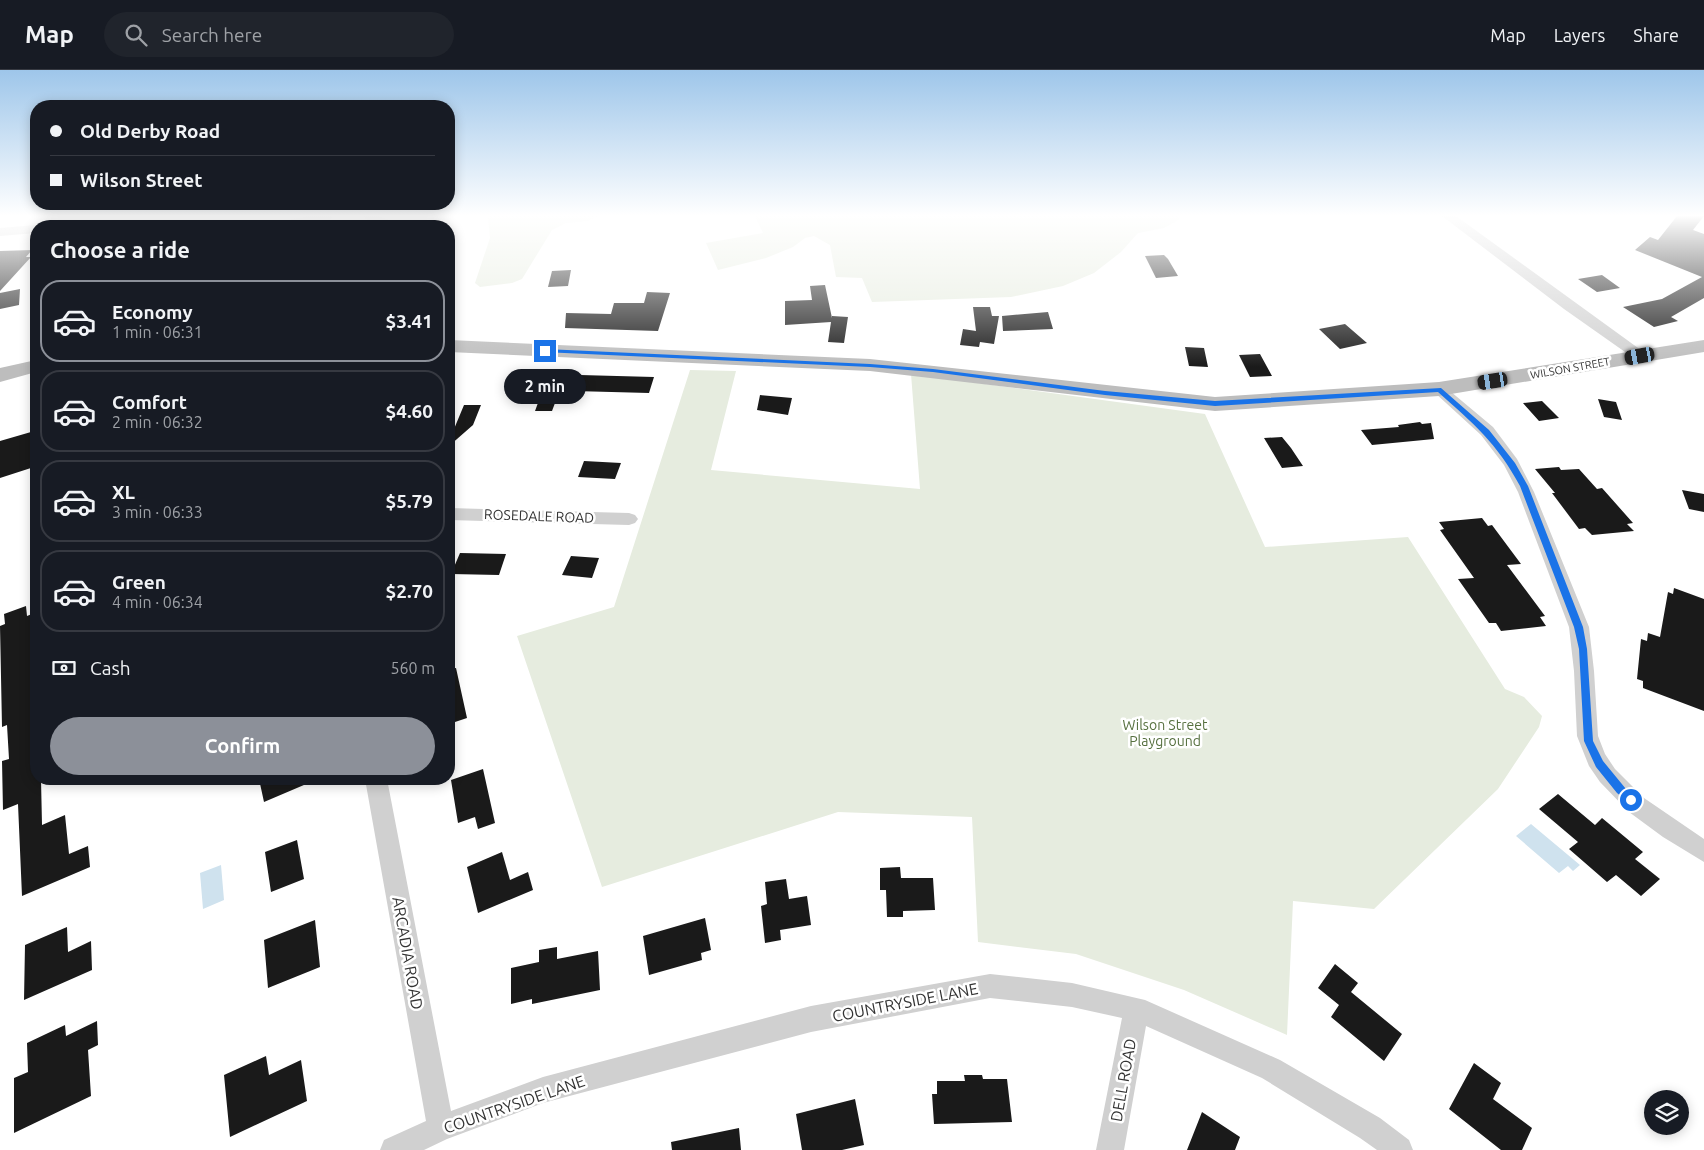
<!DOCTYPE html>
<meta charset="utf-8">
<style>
body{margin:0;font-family:Ubuntu,sans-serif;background:#20242c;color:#f1f3f6;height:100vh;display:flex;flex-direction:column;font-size:19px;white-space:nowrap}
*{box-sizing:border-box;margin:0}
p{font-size:16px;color:#9ea1a6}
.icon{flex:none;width:28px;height:28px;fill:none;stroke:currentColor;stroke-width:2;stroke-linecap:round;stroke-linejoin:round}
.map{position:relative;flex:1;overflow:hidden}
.details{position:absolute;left:30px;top:150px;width:425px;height:565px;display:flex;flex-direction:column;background:#171b24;border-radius:20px;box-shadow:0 2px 12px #0003}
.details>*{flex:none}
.banner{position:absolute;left:30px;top:30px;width:425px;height:110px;border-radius:20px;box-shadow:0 2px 12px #0003;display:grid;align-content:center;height:110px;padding:0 20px;background:#171b24}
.controls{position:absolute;left:1644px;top:1020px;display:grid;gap:10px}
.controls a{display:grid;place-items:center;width:45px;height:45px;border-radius:50%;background:#171b24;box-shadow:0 2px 12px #0003;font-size:25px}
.end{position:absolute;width:22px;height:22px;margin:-11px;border:6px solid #1a73e8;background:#fff;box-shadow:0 0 0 2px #fff}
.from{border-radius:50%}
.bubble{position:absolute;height:35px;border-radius:18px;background:#171b24;box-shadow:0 2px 12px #0003;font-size:16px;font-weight:700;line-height:35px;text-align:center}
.car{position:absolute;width:15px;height:30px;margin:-15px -8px;border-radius:6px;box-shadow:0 0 4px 1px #0007;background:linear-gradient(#222 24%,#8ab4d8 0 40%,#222 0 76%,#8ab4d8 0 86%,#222 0)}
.banner b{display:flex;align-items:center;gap:18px;height:48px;font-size:19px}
.banner b+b{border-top:1px solid #363941}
.banner i{width:12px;height:12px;background:#f1f3f6}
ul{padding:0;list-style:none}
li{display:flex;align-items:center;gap:15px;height:82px;margin:0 10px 8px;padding:0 10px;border:2px solid #363941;border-radius:20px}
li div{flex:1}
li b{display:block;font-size:19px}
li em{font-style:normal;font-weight:700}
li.active{border-color:#8c9099}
li>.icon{width:45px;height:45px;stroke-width:1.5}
h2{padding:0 20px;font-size:22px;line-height:60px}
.pay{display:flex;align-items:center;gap:12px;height:55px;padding:0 20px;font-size:19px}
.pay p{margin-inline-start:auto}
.button{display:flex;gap:10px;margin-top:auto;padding:10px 20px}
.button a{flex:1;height:58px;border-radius:30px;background:#8c9099;color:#fff;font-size:20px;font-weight:700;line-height:58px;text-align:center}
header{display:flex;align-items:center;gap:30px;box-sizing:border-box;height:70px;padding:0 25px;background:#171b24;border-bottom:1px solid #363941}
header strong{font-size:24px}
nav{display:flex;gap:28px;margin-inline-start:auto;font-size:18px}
.search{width:350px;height:45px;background:#20242c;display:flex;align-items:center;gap:12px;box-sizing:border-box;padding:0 18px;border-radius:28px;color:#9ea1a6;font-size:19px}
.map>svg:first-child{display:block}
.green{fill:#e6ecdf}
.water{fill:#cfe2ee}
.building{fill:#1a1a1a}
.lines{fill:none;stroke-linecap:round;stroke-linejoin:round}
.street{fill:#d0d0d0;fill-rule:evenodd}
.secondary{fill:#bdbdbd;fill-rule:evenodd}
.route{fill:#1a73e8}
.labels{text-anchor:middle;stroke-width:5;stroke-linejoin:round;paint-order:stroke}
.far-street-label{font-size:11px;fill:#333;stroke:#fff}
.street-label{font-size:14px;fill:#333;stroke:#fff}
.park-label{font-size:14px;fill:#56703f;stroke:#fff}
.near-street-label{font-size:16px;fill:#333;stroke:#fff}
</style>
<header>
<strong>Map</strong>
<div class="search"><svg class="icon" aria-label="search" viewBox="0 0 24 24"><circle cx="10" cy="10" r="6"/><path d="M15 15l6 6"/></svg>Search here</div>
<nav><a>Map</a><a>Layers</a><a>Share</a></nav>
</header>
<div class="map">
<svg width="1704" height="1080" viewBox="0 0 1704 1080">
<rect width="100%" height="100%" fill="#fff"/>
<path class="green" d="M488,146H597L588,151L566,153L552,160L522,209L512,213L480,217L475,213L490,168Z
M755,146H1178L1180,149L1164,158L1138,163L1121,182L1094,203L1063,216L1011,227L872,232L862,208L836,207L830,175L814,166L805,168L793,177L766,188L718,200L706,173L763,163Z
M690,300L736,301L711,400L920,419L911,304L1205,344L1265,477L1408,467L1505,619L1524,627L1542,646L1539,657L1498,719L1374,839L1293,831L1287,965L1184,920L1076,884L978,872L972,747L838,742L602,817L517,566L614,537Z"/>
<path class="water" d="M1531,754L1580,795L1573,801L1568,796L1559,803L1516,766Z
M221,795L224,830L203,839L200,803Z"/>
<path class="building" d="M1677,146H1704L1693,160L1704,164V228L1671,247L1678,251L1654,257L1623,237L1662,229L1702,207L1635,180L1650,167L1658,170Z
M32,180L26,187H31L0,221V181Z
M1164,185L1168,189L1178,206L1156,208L1145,186Z
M571,200L568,216L548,217L552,201Z
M1602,205L1620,218L1597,222L1578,209Z
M825,215L832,248V246L848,247L844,273L828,272L831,252L785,255V231L812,230L810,216Z
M20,219L19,235L0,239V223Z
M647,222L670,223L658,261L565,258L566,243L611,244L614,233H644Z
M973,237H990L992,246H999L994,274L980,272L979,277L960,275L963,259L976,261Z
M1048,242L1053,259L1003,261L1002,246Z
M1345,254L1367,273L1340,279L1319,259Z
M1185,277L1204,278L1208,297L1189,296Z
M1260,284L1272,306L1250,307L1239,285Z
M523,302L580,305L654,307L649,323L574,321L572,325H558L552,341H535L542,322H515Z
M760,325L792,328L788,345L757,340Z
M1598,329L1616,332L1622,350L1604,347Z
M1542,331L1559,348L1539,351L1523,333Z
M464,335H481L473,355L449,376V371Z
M1420,352L1422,354L1431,353L1434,369L1372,375L1361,360L1399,357L1398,355Z
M31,362L34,397L0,408V371Z
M1282,367L1291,378L1303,396L1282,398L1264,368Z
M584,391L621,393L615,409L578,407Z
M1559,397L1561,400L1579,399L1597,419L1602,418L1633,453L1627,454L1634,461L1592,465L1585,458L1579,459L1552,423H1555L1535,399Z
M1682,420L1704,424V442L1689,439Z
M1482,448L1488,456L1492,455L1521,494L1507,495L1545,546L1540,547L1546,556L1501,561L1496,553H1489L1458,509L1474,508L1440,460L1444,459L1439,452Z
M460,483L506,484L499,505L451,504Z
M571,486L599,488L592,508L562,505Z
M1674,518L1704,529V641L1643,618V611L1637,609L1641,569L1647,571L1648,563L1660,567L1668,522L1673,524Z
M26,536L27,546L32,544L36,598V643L31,645L33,679L36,678V709H41L42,755L65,745L69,784L88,776L90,797L22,826L18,734L3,740L2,691L9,689L7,655L2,657L0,556L5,554L4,544Z
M456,598L467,648L449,654V599Z
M483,699L495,753L478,759L475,747L458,753L451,710Z
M259,709H318L264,732Z
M1558,724L1595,755L1602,748L1643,782L1635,789L1660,809L1641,826L1616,805L1607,812L1569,779L1578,772L1539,739Z
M297,770L304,809L271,822L265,782Z
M502,782L510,810L528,802L533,820L478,843L467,797Z
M900,797L901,808H933L935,840L903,841V847H887L886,820H880V798Z
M786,809L789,829L807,826L811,855L780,860L781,870L765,873L761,836L767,834L765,812Z
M705,848L711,880L701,883L702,890L649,905L643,866Z
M315,850L320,897L268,918L264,870Z
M67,857L68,882L91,871L92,900L24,930L25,875Z
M557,877V889L598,881L600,920L532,934V929L511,934V898L539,892V880Z
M1335,894L1358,913L1351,922L1402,964L1384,991L1331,947L1339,935L1318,918Z
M97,951L98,975L88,980L91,1026L14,1063V1008L28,1002L27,973L65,955L66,966Z
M266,986L269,1005L301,990L307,1031L230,1067L224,1005Z
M1474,993L1501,1013L1493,1029L1532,1058L1522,1080H1501L1449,1039Z
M964,1005H982L983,1009H1007L1012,1052L934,1054L932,1024H937V1011H965Z
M855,1029L864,1075L842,1080H802L796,1044Z
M1202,1042L1240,1067L1235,1080H1187Z
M739,1058L741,1080H672L671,1072Z"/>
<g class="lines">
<path class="street" d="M309,146H333L331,149L295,156H271L273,153Z
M363,146H379L397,153L399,156C387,157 371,156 363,146Z
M1442,146H1456L1645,283L1647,286L1645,289H1635L1564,239Z
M36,155L40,156H36V163L0,166V158Z
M1439,314L1444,316L1493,357L1517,389L1534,422L1589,557L1594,601L1598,666L1605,684L1615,699L1644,728L1704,769V792L1663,767L1629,742L1600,712L1589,696L1577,666L1574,601L1569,557L1518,422L1504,395L1481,365L1434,322L1431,319L1434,316Z
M449,438L629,443L635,445L638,449L635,453L629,455L449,450Z
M365,709H387L451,1041L543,1007L811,936L990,904L1072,913L1145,930L1280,990L1380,1048L1409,1070L1413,1080H1377L1360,1068L1262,1008L1146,956L1124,1080H1096L1122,948L1072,937L990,928L811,962L543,1033L447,1069L424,1080H380L384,1070L426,1051Z"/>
<path class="secondary" d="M449,270L870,289L1215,327L1439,312L1704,270V282L1439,326L1215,341L870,301L449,282Z
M36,290V302L0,312V298Z"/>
</g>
<linearGradient id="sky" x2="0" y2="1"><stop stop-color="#9ec6ea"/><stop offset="0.49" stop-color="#fff"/><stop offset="1" stop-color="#fff" stop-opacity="0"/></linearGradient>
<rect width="1704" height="297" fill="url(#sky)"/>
<path class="route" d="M545,279L870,294L933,299L1105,321L1215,331L1441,318L1489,360L1515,393L1528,416L1583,557L1587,579L1593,671L1603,691L1635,730L1631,734L1617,723L1596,697L1584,671L1579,579L1574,557L1520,416C1497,373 1473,353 1438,322L1215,336L1105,325L933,302L870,297L543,282L542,281Z"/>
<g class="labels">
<g class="far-street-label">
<text transform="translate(1570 298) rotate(-10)" y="4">WILSON STREET</text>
</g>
<g class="street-label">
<text transform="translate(539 446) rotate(2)" y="5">ROSEDALE ROAD</text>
</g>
<g class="park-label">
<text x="1165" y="660">Wilson Street<tspan x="1165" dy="16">Playground</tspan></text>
</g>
<g class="near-street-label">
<text transform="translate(408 883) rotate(80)" y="6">ARCADIA ROAD</text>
<text transform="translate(905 932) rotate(-11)" y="6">COUNTRYSIDE LANE</text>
<text transform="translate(1123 1010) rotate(-80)" y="6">DELL ROAD</text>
<text transform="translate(514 1034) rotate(-19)" y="6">COUNTRYSIDE LANE</text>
</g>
</g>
</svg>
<div class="controls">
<a><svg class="icon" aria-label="layers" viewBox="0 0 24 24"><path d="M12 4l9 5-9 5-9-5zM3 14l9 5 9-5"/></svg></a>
</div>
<i class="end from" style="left:1631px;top:730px"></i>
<i class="end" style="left:545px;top:281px"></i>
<div class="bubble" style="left:504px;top:299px;width:82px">2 min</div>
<i class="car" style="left:1640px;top:286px;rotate:260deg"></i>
<i class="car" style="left:1493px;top:311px;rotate:261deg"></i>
<div class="banner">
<b><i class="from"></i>Old Derby Road</b>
<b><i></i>Wilson Street</b>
</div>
<section class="details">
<h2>Choose a ride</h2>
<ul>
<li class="active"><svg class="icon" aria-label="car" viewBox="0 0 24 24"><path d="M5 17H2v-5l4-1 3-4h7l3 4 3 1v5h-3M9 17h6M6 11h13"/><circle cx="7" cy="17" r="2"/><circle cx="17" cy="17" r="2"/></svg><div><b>Economy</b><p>1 min · 06:31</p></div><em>$3.41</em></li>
<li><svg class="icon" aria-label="car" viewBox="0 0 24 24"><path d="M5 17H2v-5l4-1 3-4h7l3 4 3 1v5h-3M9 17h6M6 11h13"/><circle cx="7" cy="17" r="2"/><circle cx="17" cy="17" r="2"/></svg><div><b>Comfort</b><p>2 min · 06:32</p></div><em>$4.60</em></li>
<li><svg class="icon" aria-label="car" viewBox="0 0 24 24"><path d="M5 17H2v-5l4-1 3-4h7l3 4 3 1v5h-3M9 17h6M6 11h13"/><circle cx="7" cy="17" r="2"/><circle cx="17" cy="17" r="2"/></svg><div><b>XL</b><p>3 min · 06:33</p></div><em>$5.79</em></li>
<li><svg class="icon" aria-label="car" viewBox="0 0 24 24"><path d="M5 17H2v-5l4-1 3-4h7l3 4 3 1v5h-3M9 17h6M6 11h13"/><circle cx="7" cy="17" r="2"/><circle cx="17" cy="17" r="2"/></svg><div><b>Green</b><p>4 min · 06:34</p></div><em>$2.70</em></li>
</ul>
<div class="pay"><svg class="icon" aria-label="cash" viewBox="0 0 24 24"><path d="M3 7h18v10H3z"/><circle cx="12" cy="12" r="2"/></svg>Cash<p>560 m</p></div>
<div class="button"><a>Confirm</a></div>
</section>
</div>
